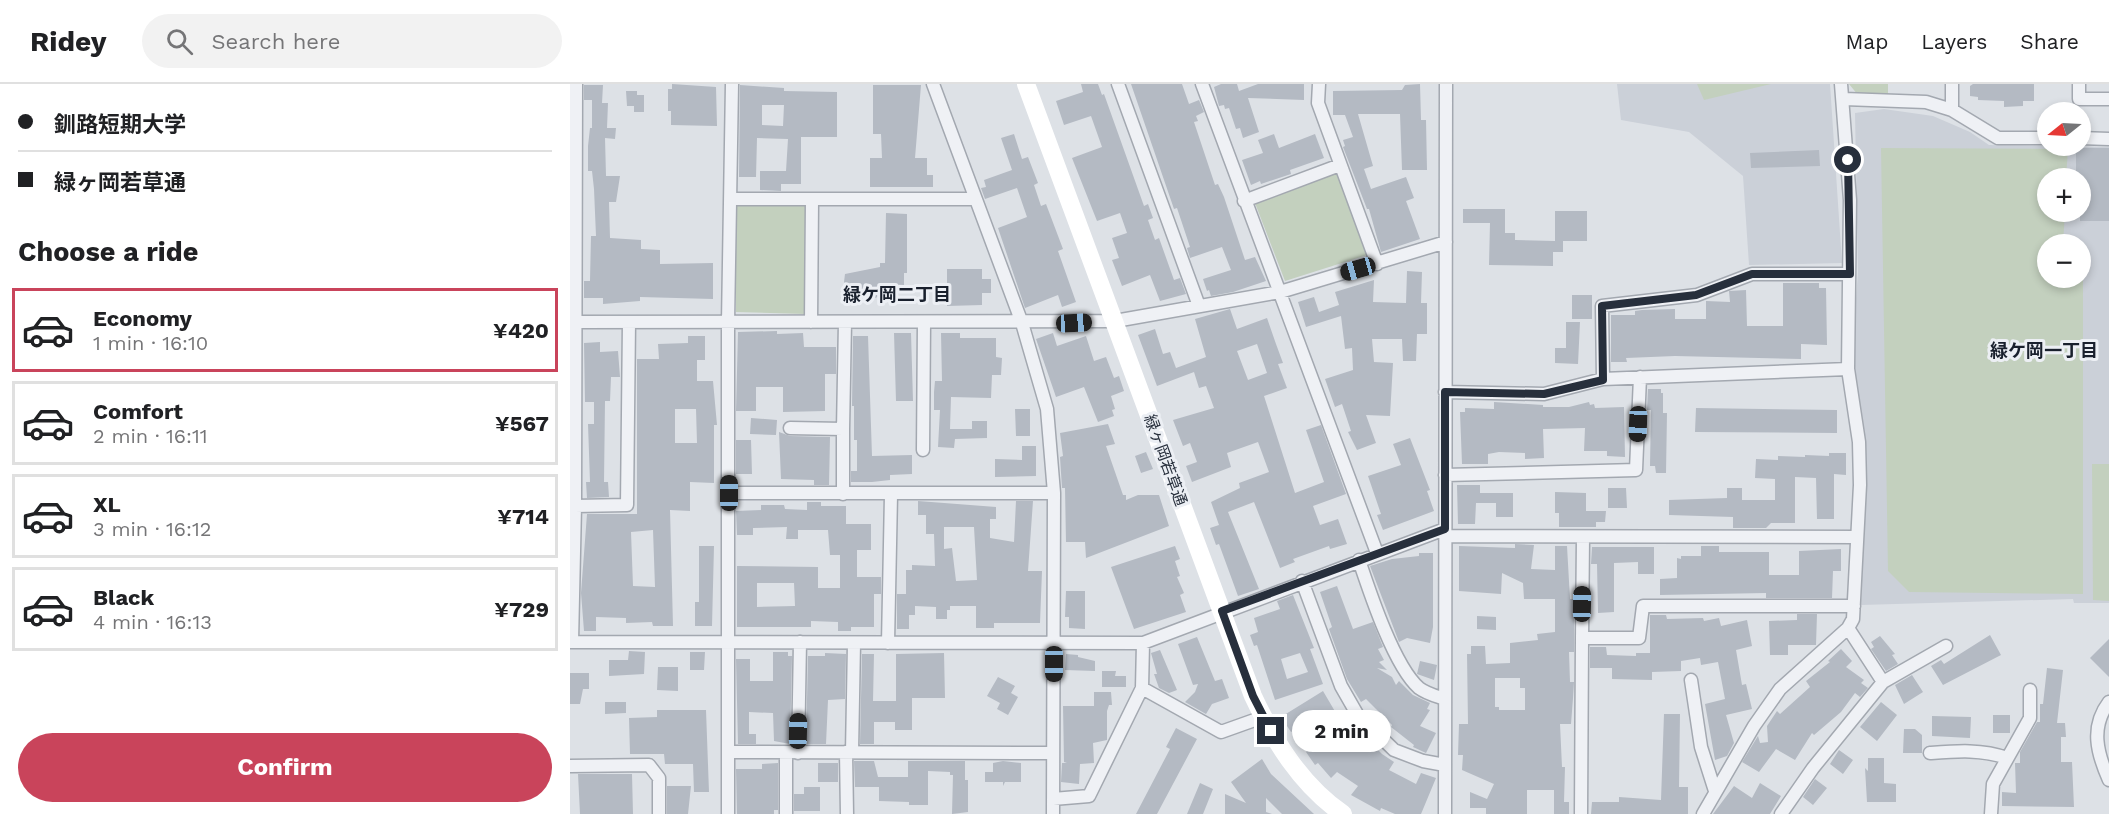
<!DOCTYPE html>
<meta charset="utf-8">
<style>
body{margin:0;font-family:"Work Sans","Noto Sans JP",sans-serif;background:#f2f2f2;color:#202124;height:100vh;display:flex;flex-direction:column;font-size:22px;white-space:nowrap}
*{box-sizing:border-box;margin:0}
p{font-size:20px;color:#757577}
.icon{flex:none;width:33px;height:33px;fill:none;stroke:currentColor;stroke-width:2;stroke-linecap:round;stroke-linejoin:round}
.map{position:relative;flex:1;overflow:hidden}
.details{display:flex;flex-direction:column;background:#fff;width:570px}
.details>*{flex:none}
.top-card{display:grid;align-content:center;height:132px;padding:0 18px;background:#fff}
.needle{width:39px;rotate:252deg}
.buttons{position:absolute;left:1467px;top:18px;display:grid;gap:12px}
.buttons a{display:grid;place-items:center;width:54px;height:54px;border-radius:50%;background:#fff;box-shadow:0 3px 9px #0003;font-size:30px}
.end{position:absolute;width:27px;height:27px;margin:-14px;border:8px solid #272f3c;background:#fff;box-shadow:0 0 0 3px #fff}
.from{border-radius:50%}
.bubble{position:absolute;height:42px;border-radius:21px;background:#fff;box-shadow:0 3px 9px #0003;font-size:20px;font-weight:700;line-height:42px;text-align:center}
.car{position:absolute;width:18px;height:36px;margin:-18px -9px;border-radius:8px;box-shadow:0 0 4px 2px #0007;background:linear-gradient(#222 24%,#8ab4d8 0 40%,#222 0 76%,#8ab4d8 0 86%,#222 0)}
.top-card b{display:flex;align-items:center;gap:21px;height:57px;font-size:22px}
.top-card b+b{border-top:2px solid #e0e0e0}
.top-card i{width:15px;height:15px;background:#202124}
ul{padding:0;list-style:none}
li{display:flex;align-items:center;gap:18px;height:84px;margin:0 12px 9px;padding:0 6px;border:3px solid #e0e0e0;border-radius:0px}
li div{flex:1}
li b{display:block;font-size:22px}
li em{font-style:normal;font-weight:700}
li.active{border-color:#c9445b}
li>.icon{width:54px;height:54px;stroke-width:1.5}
h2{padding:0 18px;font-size:27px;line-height:72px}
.button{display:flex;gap:12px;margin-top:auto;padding:12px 18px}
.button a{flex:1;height:69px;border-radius:36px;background:#c9445b;color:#fff;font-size:24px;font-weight:700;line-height:69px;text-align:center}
header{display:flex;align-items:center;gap:36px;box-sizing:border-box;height:84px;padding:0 30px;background:#fff;border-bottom:2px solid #e0e0e0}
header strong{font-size:28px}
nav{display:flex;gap:33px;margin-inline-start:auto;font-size:21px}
.search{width:420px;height:54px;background:#f2f2f2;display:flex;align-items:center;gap:15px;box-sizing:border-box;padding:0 21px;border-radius:33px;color:#757577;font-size:22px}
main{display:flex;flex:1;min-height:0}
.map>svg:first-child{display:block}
.built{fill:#cbd0d8;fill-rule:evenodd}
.green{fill:#c3d0be}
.building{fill:#b4bac3;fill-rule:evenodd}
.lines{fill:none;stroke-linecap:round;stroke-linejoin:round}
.street-casing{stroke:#a3a8b0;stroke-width:15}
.street{stroke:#eff1f5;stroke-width:12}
.secondary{stroke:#fff;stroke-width:18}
.route{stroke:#272f3c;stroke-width:8}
.labels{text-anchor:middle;stroke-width:6;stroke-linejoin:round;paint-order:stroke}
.street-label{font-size:16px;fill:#272f3c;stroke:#eceff4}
.neighbourhood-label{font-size:18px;font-weight:bold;fill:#19202d;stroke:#eceff4}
</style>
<header>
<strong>Ridey</strong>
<div class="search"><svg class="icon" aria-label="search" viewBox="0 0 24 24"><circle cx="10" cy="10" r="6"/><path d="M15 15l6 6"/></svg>Search here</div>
<nav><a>Map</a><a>Layers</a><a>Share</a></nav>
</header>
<main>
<section class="details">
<div class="top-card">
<b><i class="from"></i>釧路短期大学</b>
<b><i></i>緑ヶ岡若草通</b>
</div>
<h2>Choose a ride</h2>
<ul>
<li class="active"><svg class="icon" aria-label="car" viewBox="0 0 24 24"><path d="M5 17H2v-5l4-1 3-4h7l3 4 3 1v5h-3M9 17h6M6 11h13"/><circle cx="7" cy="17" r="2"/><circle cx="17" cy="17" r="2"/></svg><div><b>Economy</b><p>1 min · 16:10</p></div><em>¥420</em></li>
<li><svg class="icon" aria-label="car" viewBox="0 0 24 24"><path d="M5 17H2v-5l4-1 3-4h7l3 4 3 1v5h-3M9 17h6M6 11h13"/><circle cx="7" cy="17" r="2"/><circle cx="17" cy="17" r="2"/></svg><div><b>Comfort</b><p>2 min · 16:11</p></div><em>¥567</em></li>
<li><svg class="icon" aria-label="car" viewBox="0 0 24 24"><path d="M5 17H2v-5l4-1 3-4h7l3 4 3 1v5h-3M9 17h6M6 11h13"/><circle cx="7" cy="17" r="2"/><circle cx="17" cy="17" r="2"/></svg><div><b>XL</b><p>3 min · 16:12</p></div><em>¥714</em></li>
<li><svg class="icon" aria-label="car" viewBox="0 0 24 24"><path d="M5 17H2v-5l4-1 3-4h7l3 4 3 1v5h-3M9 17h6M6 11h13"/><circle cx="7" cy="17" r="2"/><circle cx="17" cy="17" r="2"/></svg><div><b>Black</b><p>4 min · 16:13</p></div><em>¥729</em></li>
</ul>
<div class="button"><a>Confirm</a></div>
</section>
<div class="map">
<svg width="1539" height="730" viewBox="0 0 1539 730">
<rect width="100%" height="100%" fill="#dde1e6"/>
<path class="built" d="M1047,0H1260L1272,179L1179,181L1173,92L1119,48L1051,36Z
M1314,25L1363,32L1400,48L1419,61L1539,63V519H1504L1503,515L1291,521L1295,362L1284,294L1283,255L1288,188L1285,29ZM1478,94H1510V128H1478ZM1478,160H1510V194H1478Z"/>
<path class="green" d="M1127,0H1201L1134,16Z
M1279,0H1318V10L1288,11Z
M1311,64L1498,65L1496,94H1478V128H1495L1493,160H1478V194L1513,192V510L1339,508L1318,487Z
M766,88L797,171L715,197L685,119Z
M166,120L236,121L235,230L166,228Z
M1522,380H1539V517L1523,516Z"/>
<path class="building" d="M102,0L146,3L147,42L101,41V27H98V5H102Z
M511,0H528L532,11L534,10L574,122L578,120L583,134L578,136L585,156L589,154L604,196L610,194L616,210L590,217L580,191L552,202L542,176L549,174L542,154L557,149L550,129L527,137L502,74L532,63L521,32L494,41L486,17L513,8Z
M561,0H612L619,20L629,16L634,28L626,32L628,37L624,38L645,101L648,100L654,113L675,176L685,173L696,197L663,208L641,212L639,206L637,207L633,195L661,186L652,163L620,174L617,164L620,163L607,124L604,125Z
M651,0H667L669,7L688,0H734V16L678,14L689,48L673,54L670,44L666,45L659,24L655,25L654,21L649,22L644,3Z
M850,0L851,36H856L857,86H832L830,30H788L803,82L794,85L801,105L836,93L844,114L836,117L850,155L811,168L799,125H797L773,63L775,62L773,56L783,53L775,31H763V7L832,6L835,1Z
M1403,0H1464V17H1453V22L1434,23V17L1408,16V13L1400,12V2Z
M14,1H33L32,19H38L37,44H46L45,55L35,54L36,92H50L46,118H39L40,154L71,156V165L90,166V180L143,179V215L70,213V217L33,220V214H14V197H20L21,152H26L24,105L22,87H18V62L20,44H22V16H14Z
M170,1L214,4V7L267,8V53H231V100H211V107L190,106V87H216L218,55L187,54L186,93H169ZM192,21H214L213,42L192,41Z
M303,1H351L345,74H357V91H363V103H300V74H312L311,50H303Z
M56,7H67V11H74V28H64V22H57Z
M444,50L452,75L458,73L468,99L464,101L471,122L476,120L493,165L488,167L506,218L492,223L488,211L455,224L428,144L457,133L447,104L415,115L411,104L416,103L414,96L442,86L431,54Z
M704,50L709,64L745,50L754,74L720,86L721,90L691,100L690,97L681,101L672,76L693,69L688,56Z
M1506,64H1539V137H1510V94H1506Z
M1249,66L1250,82L1181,84L1180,69Z
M893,125H935V149H945V156L985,157V127H1017V157H987H993V168H983V182L919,181L920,139H893Z
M316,129L337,130V189H334V201L311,200L314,211L289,219L288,216L278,218L274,198L275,190L310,183V179H315Z
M377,185H412V195H421V209H412V221L377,222Z
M837,187L852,188L851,219H857V250H847L846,277H833L832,255H802L804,278L823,279L820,332L796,331L806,359L787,366L778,348L781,347L772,320L765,323L755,295L783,286L782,264L775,265L771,232L736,243L728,218L744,213L749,228L769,221L765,208L804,196L803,218L836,219Z
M1213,199H1249V204H1256L1257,261L1231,260V275L1105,272L1056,274L1057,278H1041V231H1065V227L1072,226L1105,225V235H1136V217L1160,218L1159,207L1176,206L1177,242H1213Z
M1002,211H1022V235H1002Z
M660,225L667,245L697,234L706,260L713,279L708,280L717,304L694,312L725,409L754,398L736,346L751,341L776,410L743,422L750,441L768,435L777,460L760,465L759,462L723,475L725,478L710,484L684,418L658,428L689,505L668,512L649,460L646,461L640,444L649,441L641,418L670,404L669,399L699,388L688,358L657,369L661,383L622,398L616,382L627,378L620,359L613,362L603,336L644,324L636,302L629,304L624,288L587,302L568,251L585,245L593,270L600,268L606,284L636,273L625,235ZM687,260L697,289L678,296L667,267Z
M996,238H1010L1008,280L985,279V264H996Z
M207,247V250L233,249L234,263H266V290H255V327L213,328V303H186V327H166L168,248Z
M324,249H341L343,317H326Z
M371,249H390V254H426V273L432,274L431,291H422L421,314L381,313L380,345H402V337H417V354L385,355L384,364L368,363L370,326H364V308L365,297H372Z
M483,249L487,262L516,252L524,277L536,273L544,294L549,292L554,307L541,312L545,325L542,326L544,332L528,338L514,303L486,313L466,255Z
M118,252H135V276H127V297H143L147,341H144V399L120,398V427L100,426L103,542H83L82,538L56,539V534L26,533V547H14L11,509L17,430H67V275H89L88,260L118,259ZM105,325H126L127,359H105ZM83,446L85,503L63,502L61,448Z
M283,252H298L302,372L342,371V390L320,391V396L302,398H281V387H287V356H284V322H282Z
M30,258V268L48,267L50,293H41L40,317H35L34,398H38L39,413L17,414L16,398H20L18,340H24V318H15L14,259Z
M1078,305H1091V309H1093V329H1097L1096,389H1086L1085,382H1080L1081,326H1077Z
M924,318L973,321V323H999L1019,318L1020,321L1024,320L1025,324L1054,323L1055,373L1037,372V367H1014L1015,344L973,345L974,374L955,375V369L929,368L918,370V380H892L890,328H895V324L924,325Z
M1126,324L1267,326V349L1125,348Z
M445,325H460V352H446Z
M181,334L207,336L206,351L180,350Z
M538,340L545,360L536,362L553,411H556V416L568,411H589L599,442L516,474L515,458H496L495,404H492L490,373L493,372L490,349Z
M209,348L220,352L260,353L259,401H244V396L211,395Z
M840,354L860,406L857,407L864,427L813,446L807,431L811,430L798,392L831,381L823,360Z
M166,356H181L182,390H166Z
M452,362H466V392L425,393V375L452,376Z
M576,368L583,385L571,389L565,372Z
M1259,369H1276V391L1264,390V435H1247L1246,394L1225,393V439H1201L1196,444H1163V433L1099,431V416L1157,414V404H1172V416H1205V395L1185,394L1186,375L1208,376V372L1235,373V371L1259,372Z
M887,401H910V409H943V433H926V419H906L905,440H888Z
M1038,404H1056L1057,424H1038Z
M985,408L1016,409V427H1036L1035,438H1026V443H989V429H985Z
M348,417L426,423V435H420V454L444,458L446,417H463L458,487H472L470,539H424V544H406V522H380V526H377V535H366V523L345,522V531H339V545H327V510H336V486H342V481L365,482L364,450H356V431H348ZM374,443H404L407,496L386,497L382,464L374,465Z
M237,418H251V422H276V440H301V466H287V493H311V510H304V543H281V547H268V538L241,537V543H167V482L248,483V504H270V471H260L258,446H228V455H216L217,443L183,444V451H167L166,427L191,426V421H214L215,425L237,426ZM187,499H224L225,522L187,523Z
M945,460L964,461L961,485L985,486V462H997L1000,515H1004V568H999L1000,598H1004L1003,614L1001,640H990L992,683H995L994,718H999V730H984V706H957V730H916V724H900V708L917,715L924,700L892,686L893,671H888L889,640H898L897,570H901V562H915L916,580L940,579V559L968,556L967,550L985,548V515H954L953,499L932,489L931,510L889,507V462L945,464ZM925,594H950V604H955V626H929V623H925Z
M129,462H144L142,542H125V518H129Z
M605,462L610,475L605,477L610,492L607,493L614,509L610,511L616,528L564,545L541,483Z
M1131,462H1149V468H1199V491H1229V467L1271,465V487H1263L1262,514H1196V509L1090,511V495L1107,494V474L1111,475V472H1131Z
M1022,463H1084V490H1068V478L1044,479V528L1028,529L1027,480H1021Z
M849,469H863V543L860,559L837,554L829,558L800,482L822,475L849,472Z
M767,502L783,545L803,538L813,563L808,565L814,576L809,578L817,586L807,584L822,593L826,601L829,597L843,611L860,619L857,625L860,626L850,642L866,649L856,669L843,663L844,661L821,643L822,641L796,615L791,618L777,595L759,545L762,543L750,508Z
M496,507H515V545L499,544V533H495Z
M723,511L744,564L740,565L753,600L705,616L687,561L684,562L680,551L688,548L684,534L710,525L707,517ZM730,569L738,588L717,595L711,575Z
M1227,530H1247L1246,561H1218V571H1200L1199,537L1227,536Z
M1080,531H1096L1097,535L1133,534L1134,537L1149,534L1151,542L1177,536L1182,562L1166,566L1172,601L1176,600L1182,625L1156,631L1164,659L1157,672L1145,676L1135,620L1155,615L1148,578L1131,581L1130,574L1111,577V587L1082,588V596L1042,595V584H1020V563H1036L1037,571L1066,572V569H1080Z
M907,532L926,533V546L907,545Z
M1420,551L1431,571L1373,601L1361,582L1371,576L1374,580Z
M1310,552L1325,570L1322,571L1328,580L1316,587L1301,565L1304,563L1301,558Z
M627,553L645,597L652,595L659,614L642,620L636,630L615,618L625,608L628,600L623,601L608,560Z
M1539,555V593L1520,574Z
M1271,565L1282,577L1276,583L1294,596L1291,599L1298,604L1290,613L1285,609L1271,628L1244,651L1242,649L1225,676L1206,665L1189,688L1172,678L1188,652L1190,659L1198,658L1197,642L1207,627L1210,630L1240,603L1236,597L1260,578L1258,577Z
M590,566L607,606L599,609L589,604L584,590H587L581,569Z
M59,567L75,568L74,590L39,592V576H58Z
M120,568H135L134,586H120Z
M203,568H218V572H222L220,660L204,657L203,629L179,628V650H186V660H168L166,575H180V597H203Z
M255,569L276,570L275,615L258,616L256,660H236L238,572H255Z
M374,569L375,614H342V646H325V638H304V660H290L292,570H304L303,617H326V570Z
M496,570L508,571V573L525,577V587L495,586Z
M850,577L867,581L864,596L847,590Z
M88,583H108V607L87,606Z
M1477,584L1493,586L1487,639H1495L1496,653H1491V678H1502L1504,723L1432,722V708L1446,709L1445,679H1450V668L1467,638H1470V620H1473Z
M532,587H546L545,592H556V603H532Z
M0,589H19V605H13L10,620H0Z
M1342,591L1353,608L1334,620L1325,601Z
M428,593L445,602L441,609L448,613L438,631L427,625L430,619L417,612Z
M753,607L773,641L779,637L812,670L824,678L819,686L846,700L851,689L866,694L851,730H825L811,724L810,727L781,711L788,702L767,688L761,694L748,679L745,681L736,668L758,653L746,633L721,648L711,633Z
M524,608H541L542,621H539L537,627V656L523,659L524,679L510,680L509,700L491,698L492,679H497L494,678L493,622H524Z
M35,618H56V629L35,630Z
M1311,618L1327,631L1307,657L1290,643Z
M87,626H136L139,708H124L123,680H95L94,670H60L59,634L87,633Z
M1094,630H1110L1109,703H1118V730H1021L1022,718H1049V713L1091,716Z
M1423,631H1440V649H1423Z
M1362,632L1401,633L1400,654L1362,652Z
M606,644L627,655L587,730H566L600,665L596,663Z
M1334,645H1345L1352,651V669H1333Z
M1269,666L1283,676L1273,690L1260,680Z
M1298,674H1314V699L1326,700V718H1297L1295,684L1298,687Z
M692,675L701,690L744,730H712L696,714V728L702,730H655V710L676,719L661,698Z
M284,677H304L308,693H338V677H395V696H398V728L382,730L383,691H380V688L358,687V721H339V718L309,717V703H285Z
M433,677L451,679V698H435L433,702V698H415V688H423V679Z
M208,679V726H204V730H167L166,685H192V680Z
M248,679H268V698H248Z
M8,690H62L63,730H10Z
M1245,695L1257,704L1243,721L1233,713Z
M630,699L643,705L633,730H617Z
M1190,699L1211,712L1200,730H1143L1164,702L1182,714Z
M97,702H121L118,730H97Z
M234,703H250V727H224V710H234Z"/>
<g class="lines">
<defs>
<path id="street" d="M363,0L452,239L477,325L484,409L483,730
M548,0L629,222
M632,0L807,469
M749,0L748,19L807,180
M1509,0V15H1539
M1274,15L1356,18L1382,26L1428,54H1478
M1382,26V0
M1510,54L1539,55
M161,115H404
M674,117L770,81
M0,238L545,237L710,208L876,158
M241,238L242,117
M1033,295L1032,222L1127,211L1182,190H1279
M875,308L974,310L1033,295L1278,285
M220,344L273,345V410
M273,345L275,238
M353,366L354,238
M875,391L1066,386L1070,293
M159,409H484
M5,422L57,421L59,238
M875,452L1287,453
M789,476C800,509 824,582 849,604C857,610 866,612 875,615
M732,497L771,602L787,630L824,666L853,677L875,681
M1278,544L1313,598
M1012,554L1013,454
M0,558L573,559L875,445
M2,558L5,422L6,0
M318,559L321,411
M1121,596L1131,663L1145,707
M572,604L651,648L693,633
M1539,618C1520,643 1527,669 1539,696
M159,668L483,669
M276,668L277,730
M282,668L284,559
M228,669L230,558
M1360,669C1387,667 1412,665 1437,674
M0,682L79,681L89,694V730
M483,715L519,712L572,604L573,559
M158,730V238L162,0
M216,730V669
M875,730L876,0
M1011,730L1012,554H1069L1073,522H1284
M1133,730L1184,642L1210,605L1278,544L1283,535L1290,401L1289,358L1278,285L1280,116L1271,0
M1211,730L1243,684L1313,598L1376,562
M1421,730L1423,700L1460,634V606"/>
</defs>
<use href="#street" class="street-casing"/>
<use href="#street" class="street"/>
<path class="secondary" d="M456,0L683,612C704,657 731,701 773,730"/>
</g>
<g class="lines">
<path class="route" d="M701,647L683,612L652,527L875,445V308L974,310L1033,296L1032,222L1126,211L1182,190H1280L1278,76"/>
</g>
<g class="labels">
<g class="street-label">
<text transform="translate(596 376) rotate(70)" y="6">緑ヶ岡若草通</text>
</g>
<g class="neighbourhood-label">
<text x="327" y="217">緑ケ岡二丁目</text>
<text x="1474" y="273">緑ケ岡一丁目</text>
</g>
</g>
</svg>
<div class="buttons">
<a><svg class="needle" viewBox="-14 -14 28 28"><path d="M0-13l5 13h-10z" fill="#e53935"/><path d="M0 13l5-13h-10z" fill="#757577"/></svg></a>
<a>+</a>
<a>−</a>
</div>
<i class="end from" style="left:1278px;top:76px"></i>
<i class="end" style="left:701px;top:647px"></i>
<div class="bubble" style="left:722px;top:626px;width:99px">2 min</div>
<i class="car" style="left:788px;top:185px;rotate:254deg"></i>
<i class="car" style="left:504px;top:239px;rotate:87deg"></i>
<i class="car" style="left:1068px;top:340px;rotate:182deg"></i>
<i class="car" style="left:159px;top:409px;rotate:0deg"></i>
<i class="car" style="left:1012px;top:520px;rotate:1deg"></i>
<i class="car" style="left:484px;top:580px;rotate:180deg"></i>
<i class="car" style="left:228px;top:647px;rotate:1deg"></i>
</div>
</main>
